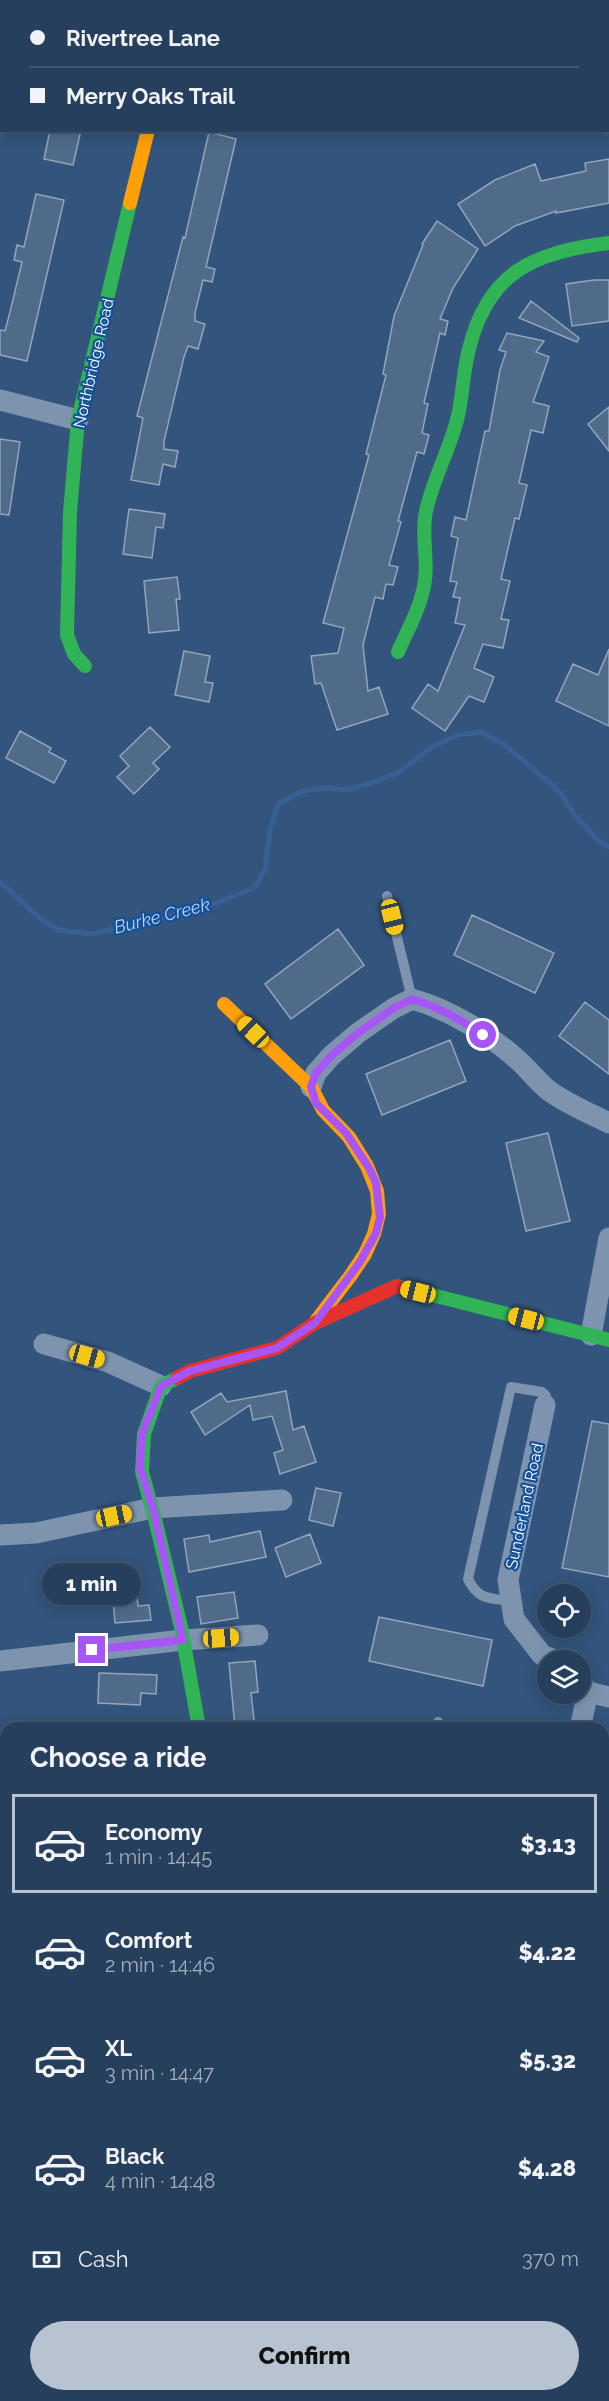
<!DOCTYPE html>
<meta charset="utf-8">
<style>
body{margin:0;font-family:Raleway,sans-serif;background:#2e4663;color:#f1f3f6;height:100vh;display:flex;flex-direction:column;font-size:22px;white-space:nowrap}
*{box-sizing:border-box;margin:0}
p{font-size:20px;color:#a4afbc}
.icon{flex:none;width:33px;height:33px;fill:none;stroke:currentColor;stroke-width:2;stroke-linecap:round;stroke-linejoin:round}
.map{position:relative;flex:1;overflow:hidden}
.sheet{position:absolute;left:0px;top:1722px;width:609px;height:680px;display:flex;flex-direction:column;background:#263f5d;border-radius:18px 18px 0 0;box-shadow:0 3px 15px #0003,0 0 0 2px #425872}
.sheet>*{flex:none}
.top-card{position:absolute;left:0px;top:0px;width:609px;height:132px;box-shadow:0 3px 15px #0003,0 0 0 2px #425872;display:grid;align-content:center;height:132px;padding:0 30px;background:#263f5d}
.buttons{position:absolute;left:537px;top:1584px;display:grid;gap:12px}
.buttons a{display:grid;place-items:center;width:54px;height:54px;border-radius:50%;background:#263f5d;box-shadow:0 3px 15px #0003,0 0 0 2px #425872;font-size:30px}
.end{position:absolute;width:27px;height:27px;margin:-14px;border:8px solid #a855f7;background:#fff;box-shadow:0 0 0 3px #fff}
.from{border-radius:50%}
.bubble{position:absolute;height:42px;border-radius:21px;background:#263f5d;box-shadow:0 3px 15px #0003,0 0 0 2px #425872;font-size:20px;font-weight:800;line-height:42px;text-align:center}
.car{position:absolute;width:18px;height:36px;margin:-18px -9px;border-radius:8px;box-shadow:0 0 4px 2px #0007;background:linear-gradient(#f5c518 24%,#345 0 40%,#f5c518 0 76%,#345 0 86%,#f5c518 0)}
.top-card b{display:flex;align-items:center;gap:21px;height:57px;font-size:22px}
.top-card b+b{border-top:2px solid #425872}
.top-card i{width:15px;height:15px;background:#f1f3f6}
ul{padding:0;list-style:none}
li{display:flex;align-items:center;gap:18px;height:99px;margin:0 12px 9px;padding:0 18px;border:3px solid transparent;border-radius:0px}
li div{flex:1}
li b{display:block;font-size:22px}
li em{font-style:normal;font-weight:800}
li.on{border-color:#b8c3d1}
li>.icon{width:54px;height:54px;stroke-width:1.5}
h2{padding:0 30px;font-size:27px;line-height:72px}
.pay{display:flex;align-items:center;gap:15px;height:66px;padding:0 30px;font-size:22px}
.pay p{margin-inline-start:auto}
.button{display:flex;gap:12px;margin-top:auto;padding:12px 30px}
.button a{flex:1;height:69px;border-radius:36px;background:#b8c3d1;color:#111;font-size:24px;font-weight:800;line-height:69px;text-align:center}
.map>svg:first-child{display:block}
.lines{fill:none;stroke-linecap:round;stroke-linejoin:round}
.stream{stroke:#365f94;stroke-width:5}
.building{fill:#506b8a;stroke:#92a5bb;stroke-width:1.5}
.lane{stroke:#7e94ae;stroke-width:10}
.street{stroke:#7e94ae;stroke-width:21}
.fast{stroke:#30b455;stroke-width:14}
.slow{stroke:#ff9f0a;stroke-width:14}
.jam{stroke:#e5322d;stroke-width:14}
.route{stroke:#a855f7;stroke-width:8}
.labels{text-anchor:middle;stroke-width:4.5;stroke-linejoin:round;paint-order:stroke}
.street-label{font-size:16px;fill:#fff;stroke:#15509a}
.water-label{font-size:18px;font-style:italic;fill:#b6d5f9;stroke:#15509a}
</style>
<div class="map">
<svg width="609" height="2401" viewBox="0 0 609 2401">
<rect width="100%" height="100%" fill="#33547c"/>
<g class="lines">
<path class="stream" d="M0,882L41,919L59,930L92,934L198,910L254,888L265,870L270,830L278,804L302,791L325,788L346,790L375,782L401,771L435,745L458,735L481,732L505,745L551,784L562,795L577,818L599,841L609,847"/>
</g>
<path class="building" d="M50,130H81L73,165L44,159Z
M209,132L236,139L206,267L215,269L212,282L203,280L195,313V321L205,324L198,349L188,346L184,357L164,441V449L178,451L175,467L163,464L159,485L131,480L143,418L137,416L183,237L185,238Z
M609,159V203L556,213V211L515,226L485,246L458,204L495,180L535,164L541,181L586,171L585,163Z
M36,194L64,200L27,361L0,355V330L5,331L10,312L22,262L14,260L17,245L24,247Z
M437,221L478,249L453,288L440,319L448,321L445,335L440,333L424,403L428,404L422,433L429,435L424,454L417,452L398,521L401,522L389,565L398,567L393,585L386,584L383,599L375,597L363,645L368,691L379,687L388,714L337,730L321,683L315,684L311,656L338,653L344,628L323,623L369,455L366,454L386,375L383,374L394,316L423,245L422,244Z
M594,280H609V321L572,326L566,284Z
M531,301L579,338L577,342L519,318Z
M507,333L544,341L536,352L549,357L533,402L549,406L543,433L531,430L519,483L527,485L519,519L515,518L501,579L510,581L501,619L509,620L503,648L483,644L474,668L494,677L484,702L469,696L445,731L412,708L428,684L438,691L465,625L455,623L460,598L453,597L457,582L450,581L458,538L451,536L455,517L466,520L485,431H489L500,370L506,352L499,350Z
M609,407V451L588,424Z
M0,439L20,442L9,515L0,514Z
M129,509L165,514L163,528L156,527L152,558L123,554Z
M177,577L180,599H176L179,630L149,633L144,581Z
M609,649V726L556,701L573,664L598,675Z
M184,651L210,656L205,682L213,683L209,702L175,695Z
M150,727L170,747L153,763L159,769L134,794L117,777L129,766L120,756Z
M20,731L51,748L49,752L66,761L54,783L6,758Z
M472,915L554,953L535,993L454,955Z
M338,929L364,965L291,1019L265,984Z
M585,1002L609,1020V1074L559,1036Z
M450,1040L466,1081L382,1115L366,1074Z
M548,1133L570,1221L526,1231L506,1143Z
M286,1391L293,1430L304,1426L316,1462L280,1474L274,1453L283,1450L272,1416L253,1420L250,1405L205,1435L191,1412L221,1393L227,1402Z
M592,1421L609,1424V1577L562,1568Z
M316,1488L341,1493L333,1526L309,1520Z
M260,1531L266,1557L189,1572L184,1539L209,1535L210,1542Z
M310,1534L321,1563L286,1577L275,1548Z
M234,1592L238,1618L201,1624L197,1597Z
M137,1597L138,1606L149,1605L151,1620L115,1623L113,1600Z
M379,1617L492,1640L483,1686L369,1661Z
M255,1661L258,1692L251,1693L255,1728H235L229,1663Z
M99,1673L157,1675L156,1694L141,1693L140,1705L98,1703Z"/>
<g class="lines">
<path class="lane" d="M387,896L412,999
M512,1601C490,1598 479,1601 468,1579L511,1387L542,1392L546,1396L545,1405
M437,1728L438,1722
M171,2396L173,2401"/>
<path class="street" d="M177,2L178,0
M575,2V0
M608,79H609
M608,122L609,123
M0,400L78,420
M311,1087L316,1073L332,1055L358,1033L394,1008L412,999C451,1010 489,1034 519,1061C529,1070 538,1082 548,1090C567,1104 589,1113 609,1123
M591,1335L609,1238
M44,1344L108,1362L161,1386
M545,1405L508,1580L514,1619L542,1655L555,1660
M0,1535L36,1533L153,1508L282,1500
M0,1661L183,1640L258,1635
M581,1681L588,1692L609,1697
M580,1728L588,1692
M320,2396L322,2401
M581,2401L596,2396"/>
<path class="fast" d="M398,652C408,629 422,605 425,580C428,557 421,534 426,511C433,479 450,449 458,416C463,394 463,371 469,349C488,271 535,252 609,243
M85,666L74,654L67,635L70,512L78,420L130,203
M397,1286L609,1340
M177,1378L161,1386L144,1434L142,1472L155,1519L181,1627L199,1728"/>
<path class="slow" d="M130,203L148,130
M224,1004L311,1087L323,1110L349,1137L367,1166L377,1191L379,1214L374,1234L365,1254L351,1275L316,1321"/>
<path class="jam" d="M177,1378L190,1371L277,1348L315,1323L397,1286"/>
</g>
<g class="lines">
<path class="route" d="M92,1650L183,1640L153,1508L140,1468L142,1434L161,1386L190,1371L277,1348L315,1323L360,1262L376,1233L380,1217L376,1183L369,1168L346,1133L316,1103L311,1087L316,1073L332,1055L358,1033L394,1008L412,999C439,1007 460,1019 483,1035"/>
</g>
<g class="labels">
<g class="street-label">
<text transform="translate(93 363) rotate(-77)" y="6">Northbridge Road</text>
<text transform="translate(524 1506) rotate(-78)" y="6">Sunderland Road</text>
</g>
<g class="water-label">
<text transform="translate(162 916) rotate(-14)" y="6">Burke Creek</text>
</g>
</g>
</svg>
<div class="buttons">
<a><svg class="icon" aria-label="locate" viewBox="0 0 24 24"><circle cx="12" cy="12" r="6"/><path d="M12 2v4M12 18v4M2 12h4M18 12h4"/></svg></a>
<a><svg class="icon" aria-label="layers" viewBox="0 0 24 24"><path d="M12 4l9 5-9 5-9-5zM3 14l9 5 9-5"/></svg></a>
</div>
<i class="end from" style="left:483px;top:1035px"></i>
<i class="end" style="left:92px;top:1650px"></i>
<div class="bubble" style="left:42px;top:1563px;width:99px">1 min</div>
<i class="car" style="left:392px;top:917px;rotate:166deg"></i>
<i class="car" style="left:253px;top:1032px;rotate:314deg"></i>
<i class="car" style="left:418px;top:1292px;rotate:284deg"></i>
<i class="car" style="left:526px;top:1319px;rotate:284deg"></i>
<i class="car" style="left:87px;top:1356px;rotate:106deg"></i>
<i class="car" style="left:114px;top:1516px;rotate:78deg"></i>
<i class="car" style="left:221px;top:1638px;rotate:86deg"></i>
<div class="top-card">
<b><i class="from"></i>Rivertree Lane</b>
<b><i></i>Merry Oaks Trail</b>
</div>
<section class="sheet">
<h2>Choose a ride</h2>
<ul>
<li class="on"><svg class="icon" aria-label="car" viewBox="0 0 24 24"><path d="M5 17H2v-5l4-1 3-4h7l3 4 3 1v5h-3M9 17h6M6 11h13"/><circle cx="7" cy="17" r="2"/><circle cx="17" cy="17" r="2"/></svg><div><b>Economy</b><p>1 min · 14:45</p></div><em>$3.13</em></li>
<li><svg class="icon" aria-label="car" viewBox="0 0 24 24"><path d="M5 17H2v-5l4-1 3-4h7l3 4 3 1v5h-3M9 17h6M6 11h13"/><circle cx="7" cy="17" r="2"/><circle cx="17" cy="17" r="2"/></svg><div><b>Comfort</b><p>2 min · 14:46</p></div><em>$4.22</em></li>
<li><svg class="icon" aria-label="car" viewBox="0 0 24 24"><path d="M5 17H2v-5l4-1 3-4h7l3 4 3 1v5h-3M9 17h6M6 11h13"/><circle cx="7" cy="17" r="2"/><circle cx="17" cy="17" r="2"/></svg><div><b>XL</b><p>3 min · 14:47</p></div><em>$5.32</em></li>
<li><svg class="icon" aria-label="car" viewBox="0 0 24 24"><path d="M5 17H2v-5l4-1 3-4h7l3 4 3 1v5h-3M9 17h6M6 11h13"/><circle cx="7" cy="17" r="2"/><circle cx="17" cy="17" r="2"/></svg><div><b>Black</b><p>4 min · 14:48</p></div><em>$4.28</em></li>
</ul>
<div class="pay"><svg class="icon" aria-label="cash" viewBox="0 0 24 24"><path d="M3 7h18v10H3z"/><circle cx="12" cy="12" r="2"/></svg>Cash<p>370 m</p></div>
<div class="button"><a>Confirm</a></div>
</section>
</div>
